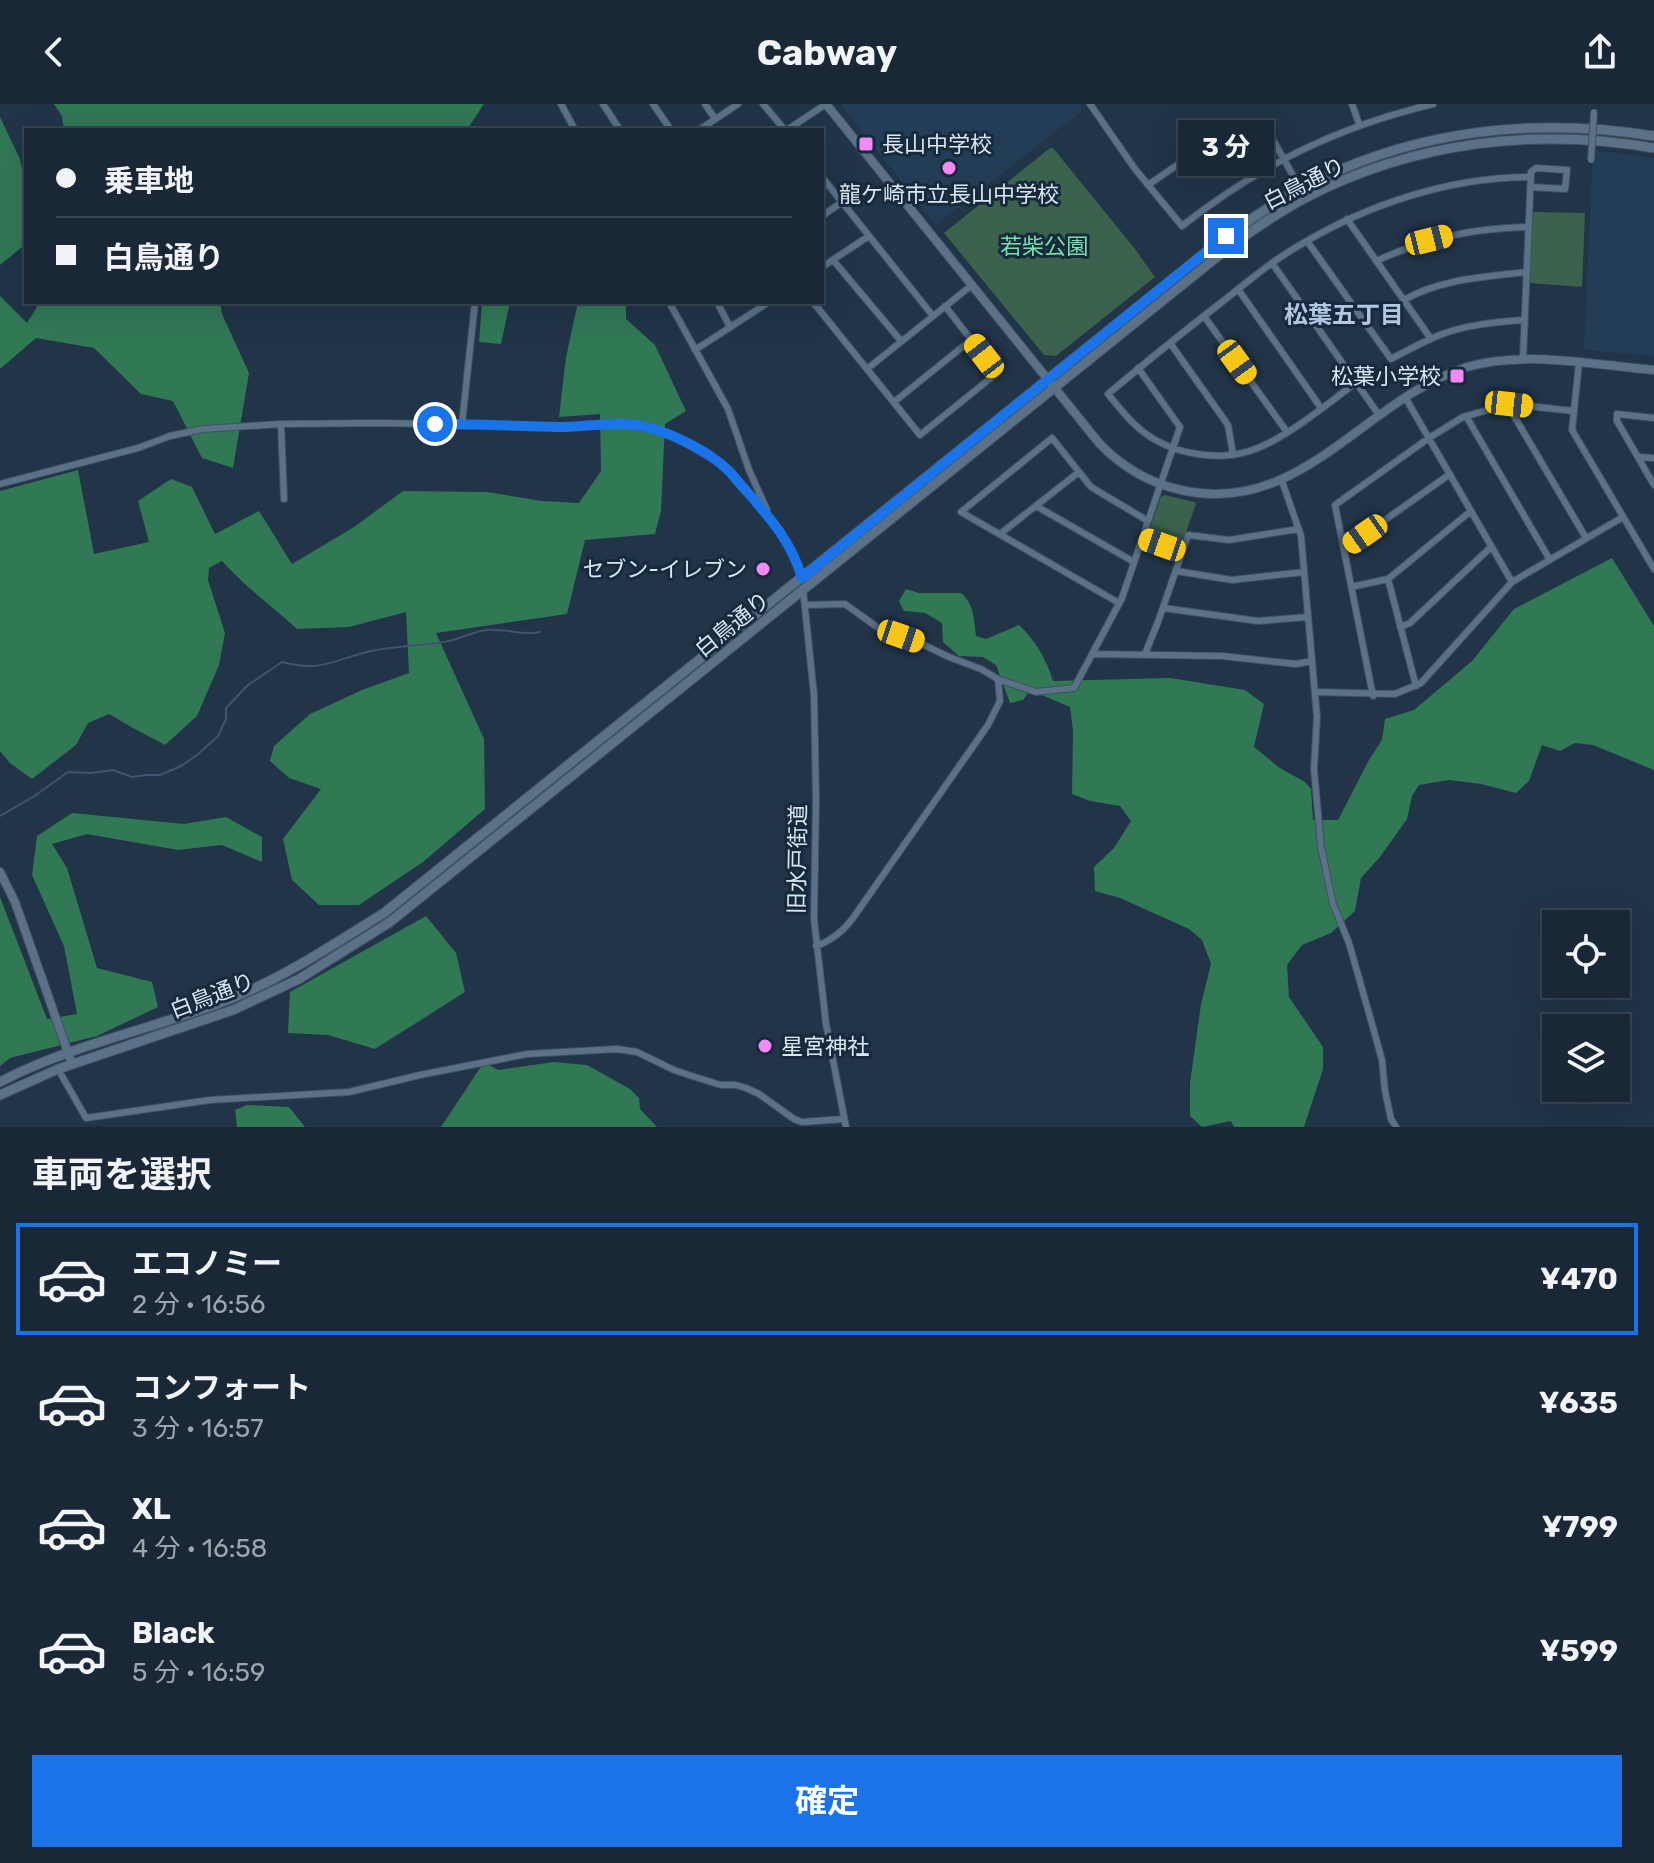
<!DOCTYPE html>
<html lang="ja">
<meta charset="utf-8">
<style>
body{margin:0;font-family:Rubik,"Noto Sans JP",sans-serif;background:#263342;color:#f1f3f6;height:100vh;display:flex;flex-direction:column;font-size:30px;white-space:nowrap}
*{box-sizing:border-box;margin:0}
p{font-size:26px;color:#9fa5ad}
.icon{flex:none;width:44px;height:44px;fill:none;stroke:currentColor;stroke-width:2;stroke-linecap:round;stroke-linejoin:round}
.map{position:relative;height:1023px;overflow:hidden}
.details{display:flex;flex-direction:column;background:#192736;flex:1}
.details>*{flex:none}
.hud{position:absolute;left:24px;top:24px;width:800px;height:176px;border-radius:0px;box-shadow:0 8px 32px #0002,0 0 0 2px #374451;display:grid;align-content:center;height:176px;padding:0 32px;background:#192736}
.fabs{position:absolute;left:1542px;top:806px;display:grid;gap:16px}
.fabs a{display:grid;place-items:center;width:88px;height:88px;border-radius:0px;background:#192736;box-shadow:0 8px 32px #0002,0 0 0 2px #374451;font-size:40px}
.end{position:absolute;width:36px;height:36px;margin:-18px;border:10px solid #1a73e8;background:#fff;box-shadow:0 0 0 4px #fff}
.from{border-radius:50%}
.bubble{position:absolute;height:56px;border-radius:0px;background:#192736;box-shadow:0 8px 32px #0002,0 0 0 2px #374451;font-size:26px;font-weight:700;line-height:56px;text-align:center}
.car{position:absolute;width:24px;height:48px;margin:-24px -12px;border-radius:10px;box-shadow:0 0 6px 2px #0007;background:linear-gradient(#f5c518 24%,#345 0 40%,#f5c518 0 76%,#345 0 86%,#f5c518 0)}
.hud b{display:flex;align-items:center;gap:28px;height:76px;font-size:30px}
.hud b+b{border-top:2px solid #374451}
.hud i{width:20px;height:20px;background:#f1f3f6}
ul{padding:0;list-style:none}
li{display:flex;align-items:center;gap:24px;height:112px;margin:0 16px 12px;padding:0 16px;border:4px solid transparent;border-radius:0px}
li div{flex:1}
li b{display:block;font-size:30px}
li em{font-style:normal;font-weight:700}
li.active{border-color:#1a73e8}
li>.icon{width:72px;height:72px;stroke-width:1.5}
h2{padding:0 32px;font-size:36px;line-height:96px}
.cta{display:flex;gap:16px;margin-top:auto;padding:16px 32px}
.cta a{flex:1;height:92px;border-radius:0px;background:#1a73e8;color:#fff;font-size:32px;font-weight:700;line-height:92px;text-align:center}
header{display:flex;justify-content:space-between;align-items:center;height:104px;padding:0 32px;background:#192736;font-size:36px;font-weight:700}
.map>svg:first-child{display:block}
.built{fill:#243d56}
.green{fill:#3b624d}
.forest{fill:#317855}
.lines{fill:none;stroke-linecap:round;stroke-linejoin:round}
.stream{stroke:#41546f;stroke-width:2}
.minor-casing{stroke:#3f5160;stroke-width:8}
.tertiary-casing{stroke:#3f5160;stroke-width:10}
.secondary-casing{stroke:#3f5160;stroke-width:11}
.minor{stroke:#5b7187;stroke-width:6}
.tertiary{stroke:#5b7187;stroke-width:8}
.secondary{stroke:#5b7187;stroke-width:9}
.minor-bridge-casing{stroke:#3f5160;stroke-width:8;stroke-linecap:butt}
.minor-bridge{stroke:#5b7187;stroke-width:6}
.route{stroke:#1a73e8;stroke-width:10}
.poi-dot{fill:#f18af4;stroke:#172a3d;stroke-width:3}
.labels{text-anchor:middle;stroke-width:6;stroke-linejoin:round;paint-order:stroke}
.poi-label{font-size:22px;fill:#dae6f3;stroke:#172a3d;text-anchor:start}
.street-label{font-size:22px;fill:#dae6f3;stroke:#172a3d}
.park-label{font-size:22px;fill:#7bdeaa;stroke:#172a3d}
.neighbourhood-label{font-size:24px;font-weight:bold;fill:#b0c8e1;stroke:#172a3d}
</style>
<header><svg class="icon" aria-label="back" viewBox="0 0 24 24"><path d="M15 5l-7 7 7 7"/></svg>Cabway<svg class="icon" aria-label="share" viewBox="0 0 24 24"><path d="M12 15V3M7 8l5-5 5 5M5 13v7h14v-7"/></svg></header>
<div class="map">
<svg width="1654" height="1023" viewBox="0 0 1654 1023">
<rect width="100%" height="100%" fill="#213448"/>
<path class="built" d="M840,0H1080L1083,6L936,121Z
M1593,46L1654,54V252L1588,246L1584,244Z"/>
<path class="green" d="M1050,44H1053L1135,145L1155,173L1056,252L1044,251L944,129Z
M1533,108L1585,109L1582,183L1529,179Z
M1165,391L1195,398L1196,400L1181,442L1177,444L1150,434L1148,430L1161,393Z"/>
<path class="forest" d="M54,0H484L468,24L469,26H64L62,12Z
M0,13L20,55L26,83V136L21,144L0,161Z
M0,192L27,219L40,198H220L222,210L249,269L233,364L202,354L173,297L141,290L94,244L36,234L0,265Z
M482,198H510L501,240L479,238Z
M578,198H626V215L655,241L686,307L665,320L661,407L655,430L585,436L567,510L436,529L484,635L485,705L423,758L359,801H319L292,776L283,735L321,685L289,674L270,657L274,642L310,610L362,586L409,569L406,508L349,523L297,525C272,502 244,482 222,457L209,464L208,476L225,529L219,561L197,612L165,641L133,624L109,610L88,619L76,641L32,675L10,659L0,647V387L78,366L94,450L149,438L138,397L171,375L192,383L215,430L259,407L292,460L354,423L403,387L487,388L542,397L579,399L601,367L600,310L559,313L566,253Z
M1612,454L1654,522V666L1593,641L1575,639L1560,647L1542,641L1529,677L1516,689L1481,680L1449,676L1419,681L1412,692L1407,715L1380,753L1361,774L1355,807L1331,829L1302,841L1287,861L1289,893L1323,943V965L1304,1023H1234L1231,1017L1202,1023L1190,1012V979L1201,900L1211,860L1202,836L1189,825L1120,794L1095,787L1094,763L1114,744L1131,717L1120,702L1090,697L1072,690L1073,627L1070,603L1030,586L1023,596L1010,599L996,561L983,553L959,552L943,538L942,519L925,509L904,507L899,497L906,485L919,489H961C974,500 974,515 976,532L986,535L1019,521C1035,536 1047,556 1053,577L1170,574L1245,586L1264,600L1254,643L1280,664L1305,678L1311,685L1313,716H1338L1369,656L1382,636L1385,615L1414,606L1472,557L1514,505Z
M72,709L184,720L226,713L262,733V758L222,741L178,746L87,730L52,740L67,764L97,864L152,878L158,903L97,932L10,954L0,962V793L47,915L77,910L64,842L32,771L37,732Z
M426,812L456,849L465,888L375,945L328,931L288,929L290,888Z
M484,958L498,966L554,958L587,961L630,985L639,994L640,1005L657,1023H441Z
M247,1001L289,1003L305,1023H237L235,1006Z"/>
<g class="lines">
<path class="stream" d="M0,712L33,693L68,668L91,669L113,666L132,673L146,671H160L181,662L197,651L218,632L226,615V604L248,581L282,558C324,569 334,555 371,547C395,542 420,542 444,538C458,536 472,528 486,526C505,524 522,532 540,528"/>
<defs>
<path id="minor" d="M561,0L575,26
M603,0L620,26
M653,0L671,26
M705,0L715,15
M763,0L785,26
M1090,0L1135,65L1182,122C1260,61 1336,23 1433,0
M1352,0L1359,20
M699,26L738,0
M787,26L826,0
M822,73L933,212
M1148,81L1231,24L1273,36L1300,84L1304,94
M822,112L842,98
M1347,115L1431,235
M1307,137L1391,255C1406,247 1421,239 1437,232C1464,221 1495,218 1524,216
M833,156L901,237
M1376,157C1427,134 1473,124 1529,123
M1272,159L1379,311
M822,163L869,132
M1238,185L1321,304
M1404,196C1440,175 1485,173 1526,168
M669,198L728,305L749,366L767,406
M717,198L730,223
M813,198L920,331L997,269L945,202
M1204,212L1287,328
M1170,239L1228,321L1233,350
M695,246L769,198
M1523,255L1531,68L1536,64L1567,66L1565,85L1531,83
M1579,259L1572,326L1654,465
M867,265L972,181
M1356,279C1325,301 1292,330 1258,344C1222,359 1171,351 1141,326C1128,316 1118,302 1108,290C1145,259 1183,228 1222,198C1247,178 1272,157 1300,141C1368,100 1451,73 1531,73
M1405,293L1512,478
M894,298L971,236
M1507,300L1586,434
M1466,312L1550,456
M1654,314L1617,310V317L1654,381
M281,320L284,395
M462,320L475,198
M1638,353L1654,354
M1282,377L1301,432L1317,613L1314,665L1321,743L1333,800L1349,839L1372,920L1382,956L1385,987L1391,1015L1396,1023
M0,380L138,344L170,332L203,325L281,320L380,319L562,323L626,320L656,326L675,333L722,360L779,425L795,454L802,474
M1036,402L1134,458
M1000,430L1079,368
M1142,434L1182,448
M1344,445L1450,370
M1176,467L1232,476L1304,468
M1388,475L1416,582
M1351,483L1388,475L1471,407
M803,485L814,591L816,695L814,815L826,920L846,1023
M1119,499L961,408L1052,334L1091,383L1148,417
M806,501L845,500L877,523L888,529L920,539L949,553L981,565L998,575L1000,597L988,621L853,814C844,826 831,837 816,842
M1163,504L1258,517L1308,513
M1400,523L1410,519L1491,443
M1092,550L1222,552L1296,560L1312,557
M1145,550L1158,518L1188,431L1229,436L1299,425
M998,575L1036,588L1074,584L1122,494L1180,323L1138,264
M1315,588L1395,590L1421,579L1512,478L1623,413
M1373,592L1335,401L1429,334L1463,313L1509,300L1574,307
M58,965L86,1014L210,996L349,988L420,971L527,950L617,945L637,948L674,966L695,973L721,981H736L746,984L759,990L794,1015L802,1018L844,1015"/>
<path id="tertiary" d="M826,0L1099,339C1121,362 1149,379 1181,386C1301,413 1363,296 1467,263C1524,246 1596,261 1654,266
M0,768L15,798L72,960"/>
<path id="secondary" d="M0,978C72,940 154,925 230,895C285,873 334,840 384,809L1226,132C1250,116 1273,100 1298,85C1312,77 1327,71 1342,65C1441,23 1549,15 1654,32
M0,991L58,965L233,906L299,875L390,818L1233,140C1256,124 1280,107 1305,94C1413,38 1535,23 1654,44"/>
</defs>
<use href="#minor" class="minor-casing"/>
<use href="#tertiary" class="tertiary-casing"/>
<use href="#secondary" class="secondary-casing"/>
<use href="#minor" class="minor"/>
<use href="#tertiary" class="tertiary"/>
<use href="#secondary" class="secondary"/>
<defs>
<path id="minor-bridge" d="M1591,56L1594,8"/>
</defs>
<use href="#minor-bridge" class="minor-bridge-casing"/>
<use href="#minor-bridge" class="minor-bridge"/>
</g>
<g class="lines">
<path class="route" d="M435,320C476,320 517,322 558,323C580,323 603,319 625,320C658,321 707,345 730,368C758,402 789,429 802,474L1226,132"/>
</g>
<g class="poi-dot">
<rect x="858" y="32" width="16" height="16" rx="4"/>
<circle cx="949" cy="64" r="8"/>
<rect x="1449" y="264" width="16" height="16" rx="4"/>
<circle cx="763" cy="465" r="8"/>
<circle cx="765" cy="942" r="8"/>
</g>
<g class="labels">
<g class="poi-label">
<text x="882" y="48">長山中学校</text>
<text x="949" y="98" text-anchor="middle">龍ケ崎市立長山中学校</text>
<text x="1441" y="280" text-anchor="end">松葉小学校</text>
<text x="747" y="473" text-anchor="end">セブン-イレブン</text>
<text x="781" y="950">星宮神社</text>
</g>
<g class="street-label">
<text transform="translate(1304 79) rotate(-27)" y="8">白鳥通り</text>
<text transform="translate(732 520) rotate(-39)" y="8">白鳥通り</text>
<text transform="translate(797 755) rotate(-89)" y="8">旧水戸街道</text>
<text transform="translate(212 891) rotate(-21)" y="8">白鳥通り</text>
</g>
<g class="park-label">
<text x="1044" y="150">若柴公園</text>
</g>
<g class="neighbourhood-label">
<text x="1344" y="219">松葉五丁目</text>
</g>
</g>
</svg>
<div class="fabs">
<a><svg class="icon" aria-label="locate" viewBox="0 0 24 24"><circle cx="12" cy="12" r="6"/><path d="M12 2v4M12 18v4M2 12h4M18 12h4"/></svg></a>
<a><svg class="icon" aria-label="layers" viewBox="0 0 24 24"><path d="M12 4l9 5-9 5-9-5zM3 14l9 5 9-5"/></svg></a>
</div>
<i class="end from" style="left:435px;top:320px"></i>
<i class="end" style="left:1226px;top:132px"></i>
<div class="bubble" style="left:1178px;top:16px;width:96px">3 分</div>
<i class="car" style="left:1429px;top:136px;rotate:76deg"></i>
<i class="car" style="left:984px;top:252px;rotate:322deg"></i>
<i class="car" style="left:1237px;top:258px;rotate:144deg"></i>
<i class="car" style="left:1509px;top:300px;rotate:96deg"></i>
<i class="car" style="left:1365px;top:430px;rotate:235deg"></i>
<i class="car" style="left:1162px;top:441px;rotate:289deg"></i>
<i class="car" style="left:901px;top:532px;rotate:109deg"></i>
<div class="hud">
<b><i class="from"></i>乗車地</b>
<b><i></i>白鳥通り</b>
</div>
</div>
<section class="details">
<h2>車両を選択</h2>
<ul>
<li class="active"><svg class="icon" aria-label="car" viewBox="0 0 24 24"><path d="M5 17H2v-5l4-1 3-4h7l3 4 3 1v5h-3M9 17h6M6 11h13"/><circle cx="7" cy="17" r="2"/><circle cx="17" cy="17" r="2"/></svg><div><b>エコノミー</b><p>2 分 · 16:56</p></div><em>¥470</em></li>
<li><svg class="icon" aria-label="car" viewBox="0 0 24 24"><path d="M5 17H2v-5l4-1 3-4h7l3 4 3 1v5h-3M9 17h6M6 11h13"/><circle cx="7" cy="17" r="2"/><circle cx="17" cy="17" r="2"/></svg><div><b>コンフォート</b><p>3 分 · 16:57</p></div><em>¥635</em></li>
<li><svg class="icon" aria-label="car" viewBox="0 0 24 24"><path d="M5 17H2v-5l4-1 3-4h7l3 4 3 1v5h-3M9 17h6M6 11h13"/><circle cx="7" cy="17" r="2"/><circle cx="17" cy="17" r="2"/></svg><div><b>XL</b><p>4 分 · 16:58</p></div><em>¥799</em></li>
<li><svg class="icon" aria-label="car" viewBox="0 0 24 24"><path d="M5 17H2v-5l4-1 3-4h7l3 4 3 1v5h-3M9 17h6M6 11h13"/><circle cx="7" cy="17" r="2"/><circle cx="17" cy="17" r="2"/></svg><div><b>Black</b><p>5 分 · 16:59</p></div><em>¥599</em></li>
</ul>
<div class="cta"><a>確定</a></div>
</section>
